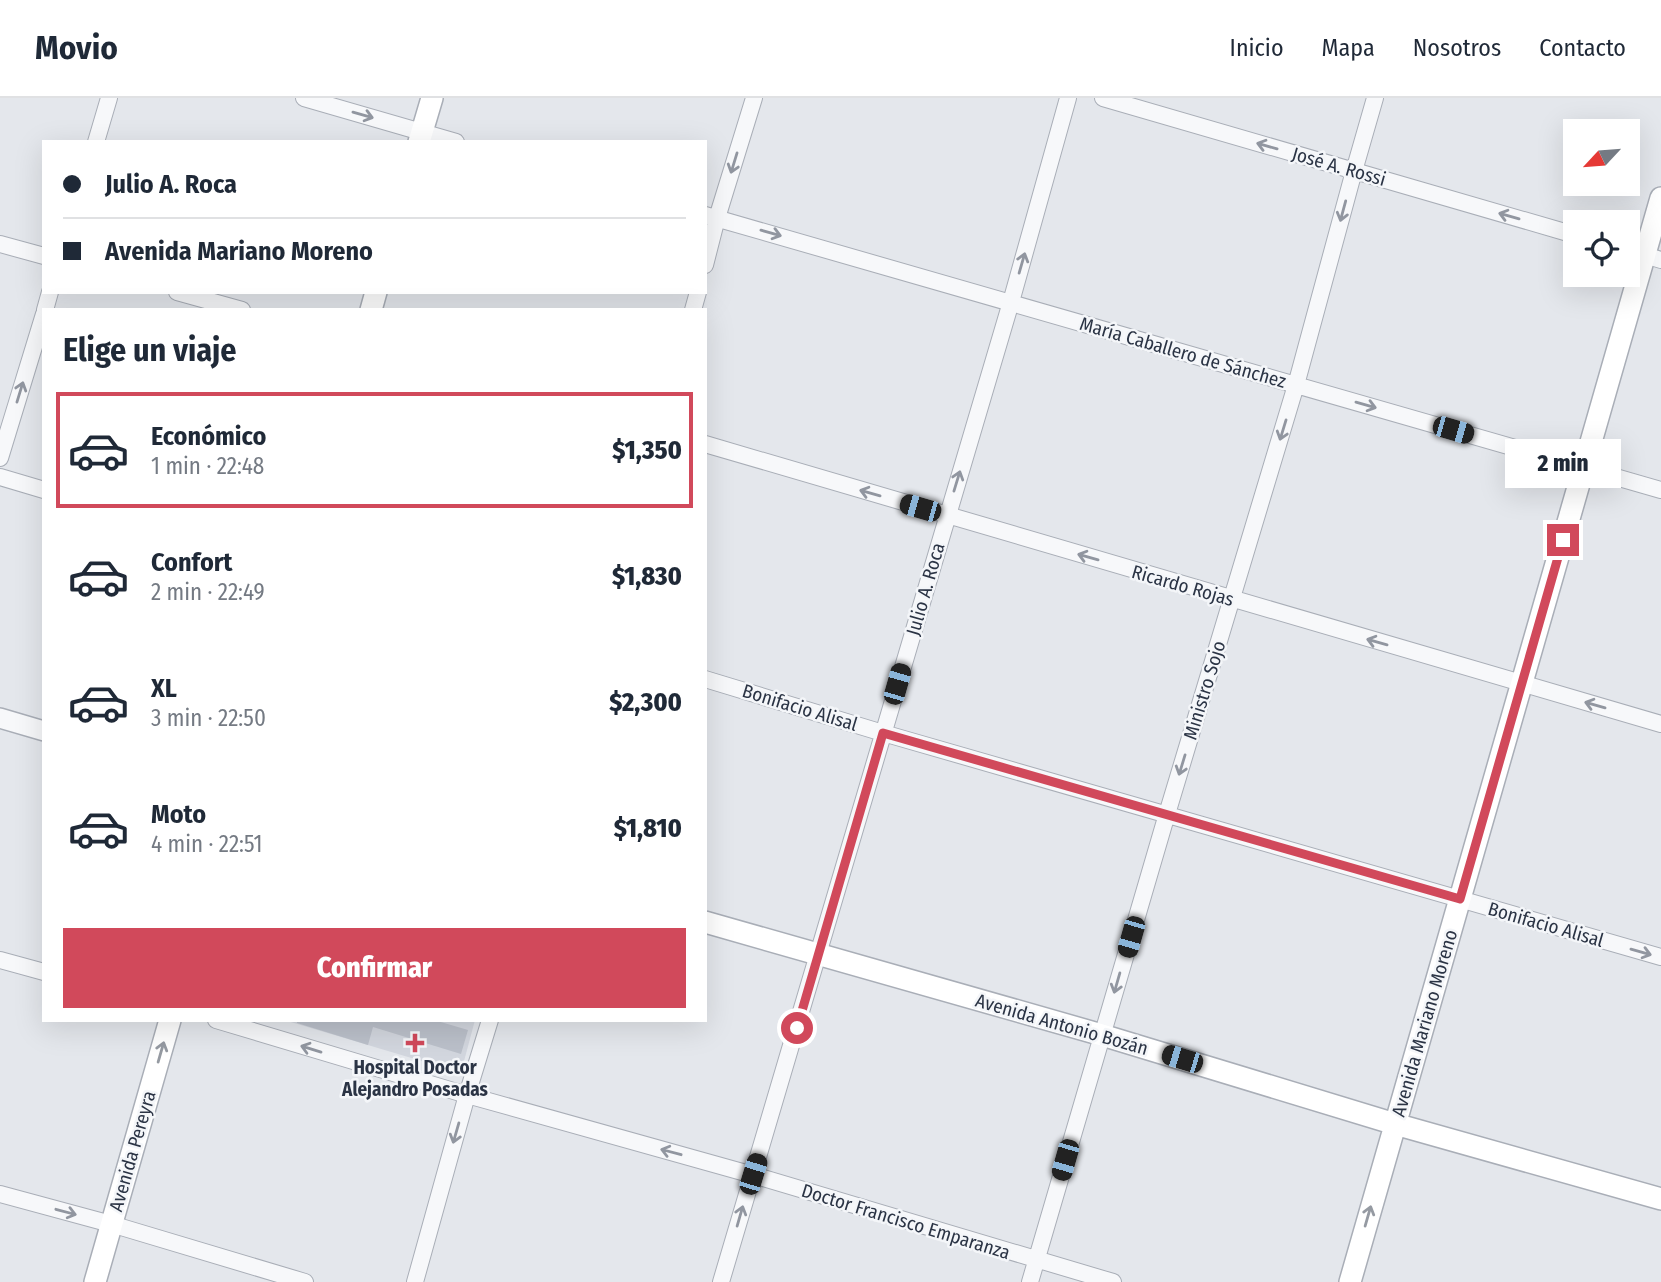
<!DOCTYPE html>
<html lang="es">
<meta charset="utf-8">
<style>
body{margin:0;font-family:"Fira Sans Condensed",sans-serif;background:#f6f6f7;color:#1f2937;height:100vh;display:flex;flex-direction:column;font-size:26px;white-space:nowrap}
*{box-sizing:border-box;margin:0}
p{font-size:23px;color:#747a83}
.icon{flex:none;width:38px;height:38px;fill:none;stroke:currentColor;stroke-width:2;stroke-linecap:round;stroke-linejoin:round}
.map{position:relative;flex:1;overflow:hidden}
.side{position:absolute;left:42px;top:210px;width:665px;height:714px;display:flex;flex-direction:column;background:#fff;border-radius:0px;box-shadow:0 7px 28px #0002}
.side>*{flex:none}
.guide{position:absolute;left:42px;top:42px;width:665px;height:154px;border-radius:0px;box-shadow:0 7px 28px #0002;display:grid;align-content:center;height:154px;padding:0 21px;background:#fff}
.needle{width:46px;rotate:244deg}
.controls{position:absolute;left:1563px;top:21px;display:grid;gap:14px}
.controls a{display:grid;place-items:center;width:77px;height:77px;border-radius:0px;background:#fff;box-shadow:0 7px 28px #0002;font-size:35px}
.end{position:absolute;width:32px;height:32px;margin:-16px;border:9px solid #d1495b;background:#fff;box-shadow:0 0 0 4px #fff}
.from{border-radius:50%}
.bubble{position:absolute;height:49px;border-radius:0px;background:#fff;box-shadow:0 7px 28px #0002;font-size:23px;font-weight:800;line-height:49px;text-align:center}
.car{position:absolute;width:21px;height:42px;margin:-21px -10px;border-radius:9px;box-shadow:0 0 5px 2px #0007;background:linear-gradient(#222 24%,#8ab4d8 0 40%,#222 0 76%,#8ab4d8 0 86%,#222 0)}
.guide b{display:flex;align-items:center;gap:24px;height:66px;font-size:26px}
.guide b+b{border-top:2px solid #e0e1e3}
.guide i{width:18px;height:18px;background:#1f2937}
ul{padding:0;list-style:none}
li{display:flex;align-items:center;gap:21px;height:116px;margin:0 14px 10px;padding:0 7px;border:4px solid transparent;border-radius:0px}
li div{flex:1}
li b{display:block;font-size:26px}
li em{font-style:normal;font-weight:800}
li.on{border-color:#d1495b}
li>.icon{width:63px;height:63px;stroke-width:1.5}
h2{padding:0 21px;font-size:32px;line-height:84px}
.action{display:flex;gap:14px;margin-top:auto;padding:14px 21px}
.action a{flex:1;height:80px;border-radius:0px;background:#d1495b;color:#fff;font-size:28px;font-weight:800;line-height:80px;text-align:center}
header{display:flex;align-items:center;gap:42px;box-sizing:border-box;height:98px;padding:0 35px;background:#fff;border-bottom:2px solid #e0e1e3}
header strong{font-size:33px}
nav{display:flex;gap:38px;margin-inline-start:auto;font-size:24px}
.map>svg:first-child{display:block}
.built{fill:#d2d6de}
.building{fill:#bbc0ca}
.lines{fill:none;stroke-linecap:round;stroke-linejoin:round}
.minor-casing{stroke:#a9aeb7;stroke-width:18}
.tertiary-casing{stroke:#a9aeb7;stroke-width:22}
.secondary-casing{stroke:#a9aeb7;stroke-width:24}
.minor{stroke:#f7f8fa;stroke-width:16}
.tertiary{stroke:#f7f8fa;stroke-width:19}
.secondary{stroke:#fff;stroke-width:21}
.oneway{stroke:#9196a0}
.oneway2{stroke:#959aa2}
.route{stroke:#d1495b;stroke-width:9}
.poi-dot{fill:#d1495b;stroke:#f4f6f9;stroke-width:2.5}
.labels{text-anchor:middle;stroke-width:5;stroke-linejoin:round;paint-order:stroke}
.street-label{font-size:19px;fill:#2b3445;stroke:#f4f6f9}
.poi-label{font-size:19px;font-weight:bold;fill:#2b3445;stroke:#f4f6f9}
</style>
<header>
<strong>Movio</strong>
<nav><a>Inicio</a><a>Mapa</a><a>Nosotros</a><a>Contacto</a></nav>
</header>
<div class="map">
<svg width="1661" height="1184" viewBox="0 0 1661 1184">
<rect width="100%" height="100%" fill="#e4e7ec"/>
<path class="built" d="M284,922H475L463,967L455,973Z"/>
<path class="building" d="M297,922H434L468,932L461,956L373,929L368,947L297,925Z"/>
<g class="lines">
<defs>
<path id="minor" d="M304,0L456,44
M1103,0L1575,137
M96,44L109,0
M705,117L1661,392
M0,146L44,158
M1628,152L1661,162
M705,167L717,120L754,0
M177,194L242,212
M45,212L50,194
M693,212L698,194
M705,346L1661,626
M0,360L44,216
M0,379L44,392
M705,581L883,635L1661,859
M0,862L44,874
M216,922L467,997L753,1077L1113,1184
M0,1096L111,1126L305,1184
M415,1184L467,997L490,922
M721,1184L1011,204L1068,0
M1030,1184L1167,716L1296,287L1354,73L1375,0"/>
<path id="tertiary" d="M0,620L44,633"/>
<path id="secondary" d="M419,44L432,0
M371,212L376,194
M705,824L1102,937L1395,1026L1661,1101
M95,1184L170,922
M1350,1184L1661,100"/>
</defs>
<use href="#minor" class="minor-casing"/>
<use href="#tertiary" class="tertiary-casing"/>
<use href="#secondary" class="secondary-casing"/>
<use href="#minor" class="minor"/>
<use href="#tertiary" class="tertiary"/>
<use href="#secondary" class="secondary"/>
</g>
<defs><path id="oneway-shaft" d="M-6 0H5M1.5-3L5.5 0L1.5 3" fill="none" stroke-width="1.6" stroke-linecap="round" stroke-linejoin="round" transform="scale(1.75)"/></defs>
<g class="oneway">
<use href="#oneway-shaft" transform="translate(363 17) rotate(16)"/>
<use href="#oneway-shaft" transform="translate(1267 48) rotate(-164)"/>
<use href="#oneway-shaft" transform="translate(734 65) rotate(107)"/>
<use href="#oneway-shaft" transform="translate(1343 113) rotate(105)"/>
<use href="#oneway-shaft" transform="translate(1509 118) rotate(-164)"/>
<use href="#oneway-shaft" transform="translate(771 135) rotate(16)"/>
<use href="#oneway-shaft" transform="translate(1022 165) rotate(-74)"/>
<use href="#oneway-shaft" transform="translate(20 294) rotate(-73)"/>
<use href="#oneway-shaft" transform="translate(1366 307) rotate(16)"/>
<use href="#oneway-shaft" transform="translate(1283 332) rotate(107)"/>
<use href="#oneway-shaft" transform="translate(957 383) rotate(-73)"/>
<use href="#oneway-shaft" transform="translate(870 395) rotate(-164)"/>
<use href="#oneway-shaft" transform="translate(1088 459) rotate(-164)"/>
<use href="#oneway-shaft" transform="translate(1377 544) rotate(-164)"/>
<use href="#oneway-shaft" transform="translate(1595 607) rotate(-164)"/>
<use href="#oneway-shaft" transform="translate(1182 667) rotate(107)"/>
<use href="#oneway-shaft" transform="translate(1641 854) rotate(16)"/>
<use href="#oneway-shaft" transform="translate(1117 885) rotate(106)"/>
<use href="#oneway-shaft" transform="translate(311 951) rotate(-163)"/>
<use href="#oneway-shaft" transform="translate(456 1035) rotate(106)"/>
<use href="#oneway-shaft" transform="translate(671 1054) rotate(-165)"/>
<use href="#oneway-shaft" transform="translate(66 1114) rotate(15)"/>
<use href="#oneway-shaft" transform="translate(740 1118) rotate(-74)"/>
</g>
<g class="oneway2">
<use href="#oneway-shaft" transform="translate(161 954) rotate(-74)"/>
<use href="#oneway-shaft" transform="translate(1368 1118) rotate(-74)"/>
</g>
<g class="lines">
<path class="route" d="M797,930L883,635L1460,801L1563,442"/>
</g>
<path class="poi-dot" d="M411.5 934.5h7v7h7v7h-7v7h-7v-7h-7v-7h7z"/>
<g class="labels">
<g class="street-label">
<text transform="translate(1339 68) rotate(16)" y="7">José A. Rossi</text>
<text transform="translate(1183 254) rotate(16)" y="7">María Caballero de Sánchez</text>
<text transform="translate(1183 487) rotate(16)" y="7">Ricardo Rojas</text>
<text transform="translate(925 491) rotate(-74)" y="7">Julio A. Roca</text>
<text transform="translate(1204 592) rotate(-73)" y="7">Ministro Sojo</text>
<text transform="translate(800 609) rotate(17)" y="7">Bonifacio Alisal</text>
<text transform="translate(1546 826) rotate(16)" y="7">Bonifacio Alisal</text>
<text transform="translate(1424 925) rotate(-74)" y="7">Avenida Mariano Moreno</text>
<text transform="translate(1062 926) rotate(16)" y="7">Avenida Antonio Bozán</text>
<text transform="translate(132 1053) rotate(-74)" y="7">Avenida Pereyra</text>
<text transform="translate(906 1123) rotate(17)" y="7">Doctor Francisco Emparanza</text>
</g>
<g class="poi-label">
<text x="415" y="976">Hospital Doctor<tspan x="415" dy="22">Alejandro Posadas</tspan></text>
</g>
</g>
</svg>
<div class="controls">
<a><svg class="needle" viewBox="-14 -14 28 28"><path d="M0-13l5 13h-10z" fill="#e53935"/><path d="M0 13l5-13h-10z" fill="#747a83"/></svg></a>
<a><svg class="icon" aria-label="locate" viewBox="0 0 24 24"><circle cx="12" cy="12" r="6"/><path d="M12 2v4M12 18v4M2 12h4M18 12h4"/></svg></a>
</div>
<i class="end from" style="left:797px;top:930px"></i>
<i class="end" style="left:1563px;top:442px"></i>
<div class="bubble" style="left:1505px;top:341px;width:116px">2 min</div>
<i class="car" style="left:1453px;top:332px;rotate:106deg"></i>
<i class="car" style="left:920px;top:410px;rotate:286deg"></i>
<i class="car" style="left:897px;top:586px;rotate:16deg"></i>
<i class="car" style="left:1131px;top:839px;rotate:196deg"></i>
<i class="car" style="left:1182px;top:961px;rotate:287deg"></i>
<i class="car" style="left:1065px;top:1062px;rotate:196deg"></i>
<i class="car" style="left:753px;top:1076px;rotate:17deg"></i>
<div class="guide">
<b><i class="from"></i>Julio A. Roca</b>
<b><i></i>Avenida Mariano Moreno</b>
</div>
<section class="side">
<h2>Elige un viaje</h2>
<ul>
<li class="on"><svg class="icon" aria-label="car" viewBox="0 0 24 24"><path d="M5 17H2v-5l4-1 3-4h7l3 4 3 1v5h-3M9 17h6M6 11h13"/><circle cx="7" cy="17" r="2"/><circle cx="17" cy="17" r="2"/></svg><div><b>Económico</b><p>1 min · 22:48</p></div><em>$1,350</em></li>
<li><svg class="icon" aria-label="car" viewBox="0 0 24 24"><path d="M5 17H2v-5l4-1 3-4h7l3 4 3 1v5h-3M9 17h6M6 11h13"/><circle cx="7" cy="17" r="2"/><circle cx="17" cy="17" r="2"/></svg><div><b>Confort</b><p>2 min · 22:49</p></div><em>$1,830</em></li>
<li><svg class="icon" aria-label="car" viewBox="0 0 24 24"><path d="M5 17H2v-5l4-1 3-4h7l3 4 3 1v5h-3M9 17h6M6 11h13"/><circle cx="7" cy="17" r="2"/><circle cx="17" cy="17" r="2"/></svg><div><b>XL</b><p>3 min · 22:50</p></div><em>$2,300</em></li>
<li><svg class="icon" aria-label="car" viewBox="0 0 24 24"><path d="M5 17H2v-5l4-1 3-4h7l3 4 3 1v5h-3M9 17h6M6 11h13"/><circle cx="7" cy="17" r="2"/><circle cx="17" cy="17" r="2"/></svg><div><b>Moto</b><p>4 min · 22:51</p></div><em>$1,810</em></li>
</ul>
<div class="action"><a>Confirmar</a></div>
</section>
</div>
